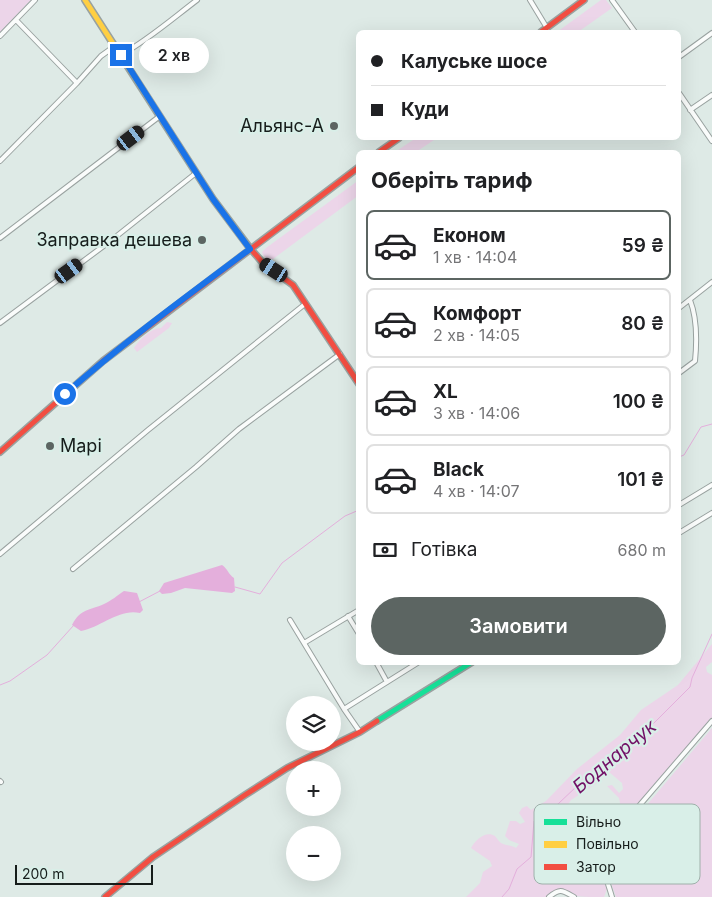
<!DOCTYPE html>
<html lang="uk">
<meta charset="utf-8">
<style>
body{margin:0;font-family:Inter,sans-serif;background:#f6f6f6;color:#202124;height:100vh;display:flex;flex-direction:column;font-size:19px;white-space:nowrap}
*{box-sizing:border-box;margin:0}
p{font-size:16px;color:#757577}
.icon{flex:none;width:28px;height:28px;fill:none;stroke:currentColor;stroke-width:2;stroke-linecap:round;stroke-linejoin:round}
.map{position:relative;flex:1;overflow:hidden}
.sheet{position:absolute;left:356px;top:150px;width:325px;height:515px;display:flex;flex-direction:column;background:#fff;border-radius:8px;box-shadow:0 5px 20px #0002}
.sheet>*{flex:none}
.hud{position:absolute;left:356px;top:30px;width:325px;height:110px;border-radius:8px;box-shadow:0 5px 20px #0002;display:grid;align-content:center;height:110px;padding:0 15px;background:#fff}
.buttons{position:absolute;left:286px;top:696px;display:grid;gap:10px}
.buttons a{display:grid;place-items:center;width:55px;height:55px;border-radius:50%;background:#fff;box-shadow:0 5px 20px #0002;font-size:25px}
.scale{position:absolute;left:15px;bottom:12px;width:138px;box-sizing:border-box;padding-left:5px;border:2px solid #161d1b;border-top:0;font-size:14px;line-height:18px;white-space:nowrap;color:#161d1b;-webkit-text-stroke:4px #d9efe8;paint-order:stroke}
.end{position:absolute;width:22px;height:22px;margin:-11px;border:6px solid #1a73e8;background:#fff;box-shadow:0 0 0 2px #fff}
.from{border-radius:50%}
.bubble{position:absolute;height:35px;border-radius:18px;background:#fff;box-shadow:0 5px 20px #0002;font-size:16px;font-weight:600;line-height:35px;text-align:center}
.car{position:absolute;width:15px;height:30px;margin:-15px -8px;border-radius:6px;box-shadow:0 0 4px 1px #0007;background:linear-gradient(#222 24%,#8ab4d8 0 40%,#222 0 76%,#8ab4d8 0 86%,#222 0)}
.hud b{display:flex;align-items:center;gap:18px;height:48px;font-size:19px}
.hud b+b{border-top:1px solid #e0e0e0}
.hud i{width:12px;height:12px;background:#202124}
ul{padding:0;list-style:none}
li{display:flex;align-items:center;gap:15px;height:70px;margin:0 10px 8px;padding:0 5px;border:2px solid #e0e0e0;border-radius:8px}
li div{flex:1}
li b{display:block;font-size:19px}
li em{font-style:normal;font-weight:600}
li.active{border-color:#5c6562}
li>.icon{width:45px;height:45px;stroke-width:1.5}
h2{padding:0 15px;font-size:22px;line-height:60px}
.pay{display:flex;align-items:center;gap:12px;height:55px;padding:0 15px;font-size:19px}
.pay p{margin-inline-start:auto}
.cta{display:flex;gap:10px;margin-top:auto;padding:10px 15px}
.cta a{flex:1;height:58px;border-radius:30px;background:#5c6562;color:#fff;font-size:20px;font-weight:600;line-height:58px;text-align:center}
.map>svg:first-child{display:block}
.green{fill:#ecd5e9}
.water{fill:#e4afdc}
.lines{fill:none;stroke-linecap:round;stroke-linejoin:round}
.stream{stroke:#e4afdc;stroke-width:1}
.street-casing{stroke:#99a2a0;stroke-width:6}
.fast-casing{stroke:#99a2a0;stroke-width:8}
.slow-casing{stroke:#99a2a0;stroke-width:8}
.jam-casing{stroke:#99a2a0;stroke-width:8}
.street{stroke:#fafcfb;stroke-width:4}
.fast{stroke:#16e098;stroke-width:5}
.slow{stroke:#ffcf43;stroke-width:5}
.jam{stroke:#f24e42;stroke-width:5}
.route{stroke:#1a73e8;stroke-width:6}
.poi-dot{fill:#5c6562;stroke:#d9efe8;stroke-width:2}
.labels{text-anchor:middle;stroke-width:4.5;stroke-linejoin:round;paint-order:stroke}
.poi-label{font-size:18px;fill:#161d1b;stroke:#d9efe8;text-anchor:end}
.water-label{font-size:19px;font-style:italic;fill:#711166;stroke:#d9efe8}
.key{fill:#d9efe8;stroke:#9eb0aa;stroke-width:1}
.key-label{font-size:14px;fill:#161d1b}
</style>
<div class="map">
<svg width="712" height="897" viewBox="0 0 712 897">
<rect width="100%" height="100%" fill="#deeae6"/>
<path class="green" d="M0,0H31L0,32Z
M601,0H606L612,8L578,32H557Z
M416,138H437L416,152H395Z
M359,180V195L273,259C267,259 264,258 262,252L266,248Z
M167,322L172,323L169,328L137,352L134,348C139,340 151,328 161,328Z
M712,644V662L706,667L707,672L712,675V719L637,808L622,817L617,814L620,803L619,798L607,786L612,785L619,793L623,789L622,783L609,772L604,774L596,784L571,800L561,815L553,822L551,828V841L560,849H566C569,844 569,839 571,834C577,823 592,824 602,826C605,837 595,847 594,858L607,889L604,897C595,897 583,897 575,896C561,891 561,885 547,897H466L480,883L483,872L492,866L490,861L471,848C475,840 486,830 495,836C497,838 498,841 501,843C506,846 512,845 516,848L519,844L509,840L505,836L510,821H516L520,824L525,822L519,813L522,808L527,806L531,810L546,801L577,769L620,735L641,710L678,685Z
M712,728V897H616C611,882 604,867 607,852Z"/>
<path class="water" d="M222,565C228,569 228,574 234,578L235,591L232,593L185,588L171,593L162,594L159,591L164,583Z
M124,591L137,593L143,610L140,613C120,608 101,627 81,631L72,625C81,608 89,611 104,604C111,601 118,595 124,591Z"/>
<g class="lines">
<path class="stream" d="M679,457L684,455L701,427L712,424
M235,587L260,594L282,563L345,516L359,510
M139,602L160,591
M0,685L10,681L47,655L74,625
M502,897L509,889L517,869L531,857L534,821L558,804L596,768L648,729L690,687L692,678L712,634"/>
<defs>
<path id="street" d="M530,0L547,28
M612,0L635,32
M16,20L77,83
M0,36L35,0
M121,55C148,40 172,19 197,0
M679,57L712,33
M679,93L712,141
M690,110L712,95
M0,161L77,83L101,56L115,46
M0,238L160,116
M679,308L712,282
M0,323L113,239L196,173
M679,373L695,361C697,341 697,318 690,300
M679,505L712,485
M679,533L712,513
M0,554L148,430L305,304
M73,569L196,467L239,429L340,354
M348,616L359,634
M290,620L344,709L360,732
M304,643L359,610
M376,662L387,682
M344,709L419,662
M0,781L1,782
M549,897C560,888 562,890 574,897
M612,897C606,876 598,863 608,842L712,721"/>
<path id="fast" d="M377,721L472,662"/>
<path id="slow" d="M85,0L213,199L249,247"/>
<path id="jam" d="M541,32L584,0
M379,152L399,138
M249,247L263,263L293,285L359,384
M0,452L103,361L359,167
M105,897L153,857L245,795L287,768L360,732L377,721"/>
</defs>
<use href="#street" class="street-casing"/>
<use href="#fast" class="fast-casing"/>
<use href="#slow" class="slow-casing"/>
<use href="#jam" class="jam-casing"/>
<use href="#street" class="street"/>
<use href="#fast" class="fast"/>
<use href="#slow" class="slow"/>
<use href="#jam" class="jam"/>
</g>
<g class="lines">
<path class="route" d="M65,394C124,342 187,296 250,249L213,199L121,55"/>
</g>
<g class="poi-dot">
<circle cx="334" cy="126" r="5"/>
<circle cx="202" cy="240" r="5"/>
<circle cx="50" cy="446" r="5"/>
</g>
<g class="labels">
<g class="poi-label">
<text x="324" y="132">Альянс-А</text>
<text x="192" y="246">Заправка дешева</text>
<text x="60" y="452" text-anchor="start">Марі</text>
</g>
<g class="water-label">
<text transform="translate(614 756) rotate(-40)" y="7">Боднарчук</text>
</g>
</g>
<rect x="534" y="804" width="166" height="80" rx="8" class="key"/>
<rect x="544" y="819" width="23" height="6" fill="#16e098"/>
<rect x="544" y="841" width="23" height="7" fill="#ffcf43"/>
<rect x="544" y="864" width="23" height="6" fill="#f24e42"/>
<g class="key-label">
<text x="576" y="827">Вільно</text>
<text x="576" y="849">Повільно</text>
<text x="576" y="872">Затор</text>
</g>
</svg>
<div class="buttons">
<a><svg class="icon" aria-label="layers" viewBox="0 0 24 24"><path d="M12 4l9 5-9 5-9-5zM3 14l9 5 9-5"/></svg></a>
<a>+</a>
<a>−</a>
</div>
<div class="scale">200 m</div>
<i class="end from" style="left:65px;top:394px"></i>
<i class="end" style="left:121px;top:55px"></i>
<div class="bubble" style="left:139px;top:38px;width:70px">2 хв</div>
<i class="car" style="left:131px;top:138px;rotate:53deg"></i>
<i class="car" style="left:274px;top:270px;rotate:303deg"></i>
<i class="car" style="left:69px;top:271px;rotate:54deg"></i>
<div class="hud">
<b><i class="from"></i>Калуське шосе</b>
<b><i></i>Куди</b>
</div>
<section class="sheet">
<h2>Оберіть тариф</h2>
<ul>
<li class="active"><svg class="icon" aria-label="car" viewBox="0 0 24 24"><path d="M5 17H2v-5l4-1 3-4h7l3 4 3 1v5h-3M9 17h6M6 11h13"/><circle cx="7" cy="17" r="2"/><circle cx="17" cy="17" r="2"/></svg><div><b>Економ</b><p>1 хв · 14:04</p></div><em>59 ₴</em></li>
<li><svg class="icon" aria-label="car" viewBox="0 0 24 24"><path d="M5 17H2v-5l4-1 3-4h7l3 4 3 1v5h-3M9 17h6M6 11h13"/><circle cx="7" cy="17" r="2"/><circle cx="17" cy="17" r="2"/></svg><div><b>Комфорт</b><p>2 хв · 14:05</p></div><em>80 ₴</em></li>
<li><svg class="icon" aria-label="car" viewBox="0 0 24 24"><path d="M5 17H2v-5l4-1 3-4h7l3 4 3 1v5h-3M9 17h6M6 11h13"/><circle cx="7" cy="17" r="2"/><circle cx="17" cy="17" r="2"/></svg><div><b>XL</b><p>3 хв · 14:06</p></div><em>100 ₴</em></li>
<li><svg class="icon" aria-label="car" viewBox="0 0 24 24"><path d="M5 17H2v-5l4-1 3-4h7l3 4 3 1v5h-3M9 17h6M6 11h13"/><circle cx="7" cy="17" r="2"/><circle cx="17" cy="17" r="2"/></svg><div><b>Black</b><p>4 хв · 14:07</p></div><em>101 ₴</em></li>
</ul>
<div class="pay"><svg class="icon" aria-label="cash" viewBox="0 0 24 24"><path d="M3 7h18v10H3z"/><circle cx="12" cy="12" r="2"/></svg>Готівка<p>680 m</p></div>
<div class="cta"><a>Замовити</a></div>
</section>
</div>
